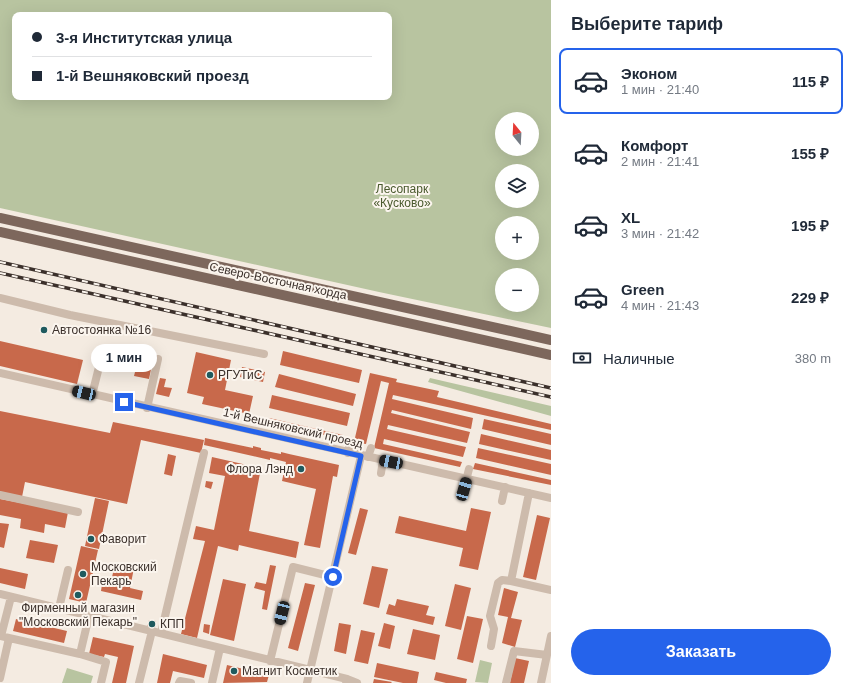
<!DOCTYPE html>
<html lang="ru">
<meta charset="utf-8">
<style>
body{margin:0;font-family:Helvetica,sans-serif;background:#f2f2f3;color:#1f2937;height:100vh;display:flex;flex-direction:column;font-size:15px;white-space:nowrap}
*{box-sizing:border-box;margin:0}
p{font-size:13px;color:#747a83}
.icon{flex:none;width:22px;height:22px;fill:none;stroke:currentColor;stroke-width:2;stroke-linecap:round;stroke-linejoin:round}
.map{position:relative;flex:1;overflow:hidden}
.panel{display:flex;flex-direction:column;background:#fff;width:300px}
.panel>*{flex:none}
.guide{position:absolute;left:12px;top:12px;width:380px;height:88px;border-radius:8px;box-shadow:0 4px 16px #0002;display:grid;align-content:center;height:88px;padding:0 20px;background:#fff}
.needle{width:26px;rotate:342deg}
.buttons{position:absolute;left:495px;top:112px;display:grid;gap:8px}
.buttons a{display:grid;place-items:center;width:44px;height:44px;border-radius:50%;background:#fff;box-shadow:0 4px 16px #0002;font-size:20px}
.end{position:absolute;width:18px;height:18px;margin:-9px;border:5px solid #2563eb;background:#fff;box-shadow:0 0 0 2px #fff}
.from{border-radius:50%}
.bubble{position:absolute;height:28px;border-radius:14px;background:#fff;box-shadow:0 4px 16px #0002;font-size:13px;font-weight:600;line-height:28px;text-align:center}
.car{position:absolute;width:12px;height:24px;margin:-12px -6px;border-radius:5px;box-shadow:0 0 3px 1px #0007;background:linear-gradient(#222 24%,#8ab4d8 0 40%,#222 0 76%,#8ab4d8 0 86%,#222 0)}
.guide b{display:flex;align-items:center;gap:14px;height:38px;font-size:15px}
.guide b+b{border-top:1px solid #e0e1e3}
.guide i{width:10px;height:10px;background:#1f2937}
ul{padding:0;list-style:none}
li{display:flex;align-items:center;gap:12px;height:66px;margin:0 8px 6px;padding:0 12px;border:2px solid transparent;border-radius:8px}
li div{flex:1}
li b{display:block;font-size:15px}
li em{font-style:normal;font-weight:600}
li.active{border-color:#2563eb}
li>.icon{width:36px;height:36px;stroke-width:1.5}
h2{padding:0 20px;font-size:18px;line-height:48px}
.pay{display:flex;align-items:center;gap:10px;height:44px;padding:0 20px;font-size:15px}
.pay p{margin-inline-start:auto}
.button{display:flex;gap:8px;margin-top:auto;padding:8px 20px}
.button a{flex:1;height:46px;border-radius:24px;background:#2563eb;color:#fff;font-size:16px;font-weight:600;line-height:46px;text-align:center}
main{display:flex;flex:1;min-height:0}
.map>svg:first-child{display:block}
.green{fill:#b8c4a0;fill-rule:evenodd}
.building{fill:#c8694b}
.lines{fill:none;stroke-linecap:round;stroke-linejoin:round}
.minor{stroke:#cdbbac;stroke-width:8}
.major{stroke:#7d675c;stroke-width:10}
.rail-casing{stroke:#3b302b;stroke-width:3.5}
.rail{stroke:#fbf5ee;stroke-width:2;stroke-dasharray:6;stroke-linecap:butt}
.route{stroke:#2563eb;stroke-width:5}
.poi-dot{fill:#1f5a5e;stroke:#fbf5ee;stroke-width:1.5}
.labels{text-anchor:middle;stroke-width:4;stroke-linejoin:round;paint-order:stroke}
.park-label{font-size:12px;fill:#4a5a2e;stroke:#fbf5ee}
.street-label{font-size:12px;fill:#3b302b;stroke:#fbf5ee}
.poi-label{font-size:12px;fill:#3b302b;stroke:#fbf5ee;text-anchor:start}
</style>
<main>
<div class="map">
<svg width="551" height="683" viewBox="0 0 551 683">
<rect width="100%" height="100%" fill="#f4ebe1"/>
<path class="green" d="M0,0H551V328L379,292L0,208ZM15,15H389V97H15ZM502,119H532V149H502ZM502,171H532V201H502ZM502,223H532V253H502ZM502,275H532V305H502Z
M430,378L551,406V416L428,382Z
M480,660L492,663L488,683L475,682Z
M67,668L93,676L91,683H62Z"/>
<path class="building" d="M0,341L83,360L77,384L0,366Z
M283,351L362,370L359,383L280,365Z
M140,352L154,355L149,379L134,376Z
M196,352L231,360L225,390L253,396L249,414L202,404L204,397L187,393Z
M242,367L265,372L263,382L240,377Z
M370,373L397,379L396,382L439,391L437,397L551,424V430L393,395L392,399L473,418L471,429L392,410L391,413L470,432L467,443L388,425L387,429L466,447L463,457L384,439L383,444L462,462L460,467L374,448L389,383L381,381L366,444L354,442Z
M279,374L356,394L353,406L275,387Z
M160,378L166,379L164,387L172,388L169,397L156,394Z
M272,395L350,413L347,426L269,408Z
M0,411L110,433L113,422L204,440L201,453L141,440L127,504L25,482L22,497L0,493Z
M269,418L343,435L342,439L268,422Z
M484,419L551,434V445L482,429Z
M481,434L551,450V460L479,444Z
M205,438L253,448V446L261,448V450L281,454V452L289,454L339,465L337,477L333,476L320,548L304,545L316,489L282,481L286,462L270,458V460L204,445Z
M478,448L551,464V475L476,458Z
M168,454L176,456L172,476L164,474Z
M212,457L261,468L249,531L299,542L296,558L239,545L238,551L218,546L197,638L181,634L205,541L193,539L196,526L214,530L225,476L209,473Z
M475,463L551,480V485L473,469Z
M206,481L213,482L211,489L205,487Z
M95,498L109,501L99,549L85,546Z
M0,499L68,512L65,528L45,524L44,533L20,528L21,519L0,515Z
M360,508L368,510L356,555L348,553Z
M471,508L491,512L478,570L459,566L463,548L395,533L399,516L466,531Z
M537,515L550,518L536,580L523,577Z
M0,523L9,524L4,548L0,547Z
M30,540L58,545L54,563L26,558Z
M81,546L98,550L86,603L69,599Z
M115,564L134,568L130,588L143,591L141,600L101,591L102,584L110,586Z
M270,565L276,566L267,610L262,609L265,591L254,588L256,582L266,584Z
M372,566L388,569L379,608L363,604Z
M0,568L28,574L25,589L0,583Z
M223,579L246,584L234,641L210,635Z
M305,583L315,585L298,651L288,648Z
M455,584L471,588L461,630L445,626Z
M504,588L518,592L511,618L522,620L515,647L502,643L508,617L498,615Z
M397,599L429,606L426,615L435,617L433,625L386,614L389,604L395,606Z
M467,616L483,619L473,663L457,659Z
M16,619L67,631L64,643L13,631Z
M149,620L156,621L155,628L147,627Z
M339,623L351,625L346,654L334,651Z
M384,623L395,626L390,649L378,646Z
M204,624L210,625L209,634L203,632Z
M413,629L440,635L435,660L407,654Z
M361,630L375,633L368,664L354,661Z
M93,637L134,646L126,683H112L118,657L105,654L104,657L89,654Z
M163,654L207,665L204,678L173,671L170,683H157Z
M515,658L529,661L524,683H510Z
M377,663L419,672L417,683H403L374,677Z
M227,665L269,675L267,682L223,683Z
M436,672L467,679L466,683H446L434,680Z
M374,679L392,682L391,683H373Z"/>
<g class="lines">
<path class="minor" d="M0,298L70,315L264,354
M0,373L551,498
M92,395L101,359
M147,408L158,359
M348,453L350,443
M368,457L371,448
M381,473L383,460
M463,492L469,469
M529,493L511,581L551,590
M0,495L78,512
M502,501L505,487
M0,594L347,679L346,683
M59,608L68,570
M161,633L204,453
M0,636L80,654L106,662L101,683
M1,636L11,597
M491,646L494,629L490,616L498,583L502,580L511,581
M80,654L89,616
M270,661L293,567L333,577
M0,678L9,638
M347,679L357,683
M139,683L152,631
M179,683L180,681L191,683
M212,683L220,648
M307,683L361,456
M506,683L514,651L547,655
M541,683L551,636"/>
<path class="major" d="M0,218L551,340
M0,232L551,355"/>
<defs>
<path id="rail" d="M0,262L551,388
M0,273L551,397"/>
</defs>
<use href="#rail" class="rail-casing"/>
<use href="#rail" class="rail"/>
</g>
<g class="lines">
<path class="route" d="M124,402L361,456L333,577"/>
</g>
<g class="poi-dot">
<circle cx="44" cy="330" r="4"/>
<circle cx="210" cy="375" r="4"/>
<circle cx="301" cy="469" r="4"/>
<circle cx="91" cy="539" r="4"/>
<circle cx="83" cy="574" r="4"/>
<circle cx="78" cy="595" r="4"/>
<circle cx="152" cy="624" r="4"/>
<circle cx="234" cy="671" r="4"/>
</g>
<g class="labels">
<g class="park-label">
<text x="402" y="193">Лесопарк<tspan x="402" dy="14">«Кусково»</tspan></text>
</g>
<g class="street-label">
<text transform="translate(278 281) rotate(12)" y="4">Северо-Восточная хорда</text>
<text transform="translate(293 428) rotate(13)" y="4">1-й Вешняковский проезд</text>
</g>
<g class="poi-label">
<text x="52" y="334">Автостоянка №16</text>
<text x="218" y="379">РГУТиС</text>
<text x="293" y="473" text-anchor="end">Флора Лэнд</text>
<text x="99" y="543">Фаворит</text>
<text x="91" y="571">Московский<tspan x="91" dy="14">Пекарь</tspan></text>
<text x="78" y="612" text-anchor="middle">Фирменный магазин<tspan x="78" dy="14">"Московский Пекарь"</tspan></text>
<text x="160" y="628">КПП</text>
<text x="242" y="675">Магнит Косметик</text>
</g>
</g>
</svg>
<div class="buttons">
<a><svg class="needle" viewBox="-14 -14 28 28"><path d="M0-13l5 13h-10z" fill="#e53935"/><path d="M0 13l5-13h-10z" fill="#747a83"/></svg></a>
<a><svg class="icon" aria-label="layers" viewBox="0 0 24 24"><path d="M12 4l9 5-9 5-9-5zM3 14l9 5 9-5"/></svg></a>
<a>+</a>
<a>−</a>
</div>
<i class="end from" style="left:333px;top:577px"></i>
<i class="end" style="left:124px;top:402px"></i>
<div class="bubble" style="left:91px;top:344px;width:66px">1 мин</div>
<i class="car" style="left:84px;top:393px;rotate:283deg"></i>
<i class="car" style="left:391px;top:462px;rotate:281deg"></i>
<i class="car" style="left:464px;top:489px;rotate:16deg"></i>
<i class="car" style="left:282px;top:613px;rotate:194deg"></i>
<div class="guide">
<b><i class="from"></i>3-я Институтская улица</b>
<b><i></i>1-й Вешняковский проезд</b>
</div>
</div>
<section class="panel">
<h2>Выберите тариф</h2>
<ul>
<li class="active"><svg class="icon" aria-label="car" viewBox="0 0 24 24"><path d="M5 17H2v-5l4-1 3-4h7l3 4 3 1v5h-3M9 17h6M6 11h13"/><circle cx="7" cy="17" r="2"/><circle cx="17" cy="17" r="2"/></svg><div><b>Эконом</b><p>1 мин · 21:40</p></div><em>115 ₽</em></li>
<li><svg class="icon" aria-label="car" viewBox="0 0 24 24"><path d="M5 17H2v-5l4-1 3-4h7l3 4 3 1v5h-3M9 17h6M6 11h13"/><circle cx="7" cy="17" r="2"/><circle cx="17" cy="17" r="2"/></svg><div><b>Комфорт</b><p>2 мин · 21:41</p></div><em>155 ₽</em></li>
<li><svg class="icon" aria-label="car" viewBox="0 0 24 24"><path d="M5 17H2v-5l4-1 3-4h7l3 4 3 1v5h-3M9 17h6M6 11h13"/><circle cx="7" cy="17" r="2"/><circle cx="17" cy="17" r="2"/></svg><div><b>XL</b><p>3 мин · 21:42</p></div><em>195 ₽</em></li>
<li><svg class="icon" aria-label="car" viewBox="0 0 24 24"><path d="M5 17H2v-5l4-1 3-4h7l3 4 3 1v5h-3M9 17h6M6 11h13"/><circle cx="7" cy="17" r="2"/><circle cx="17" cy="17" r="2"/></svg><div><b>Green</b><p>4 мин · 21:43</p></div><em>229 ₽</em></li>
</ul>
<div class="pay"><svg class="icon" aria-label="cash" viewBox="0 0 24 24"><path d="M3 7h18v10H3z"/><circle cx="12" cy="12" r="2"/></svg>Наличные<p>380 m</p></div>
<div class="button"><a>Заказать</a></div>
</section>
</main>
